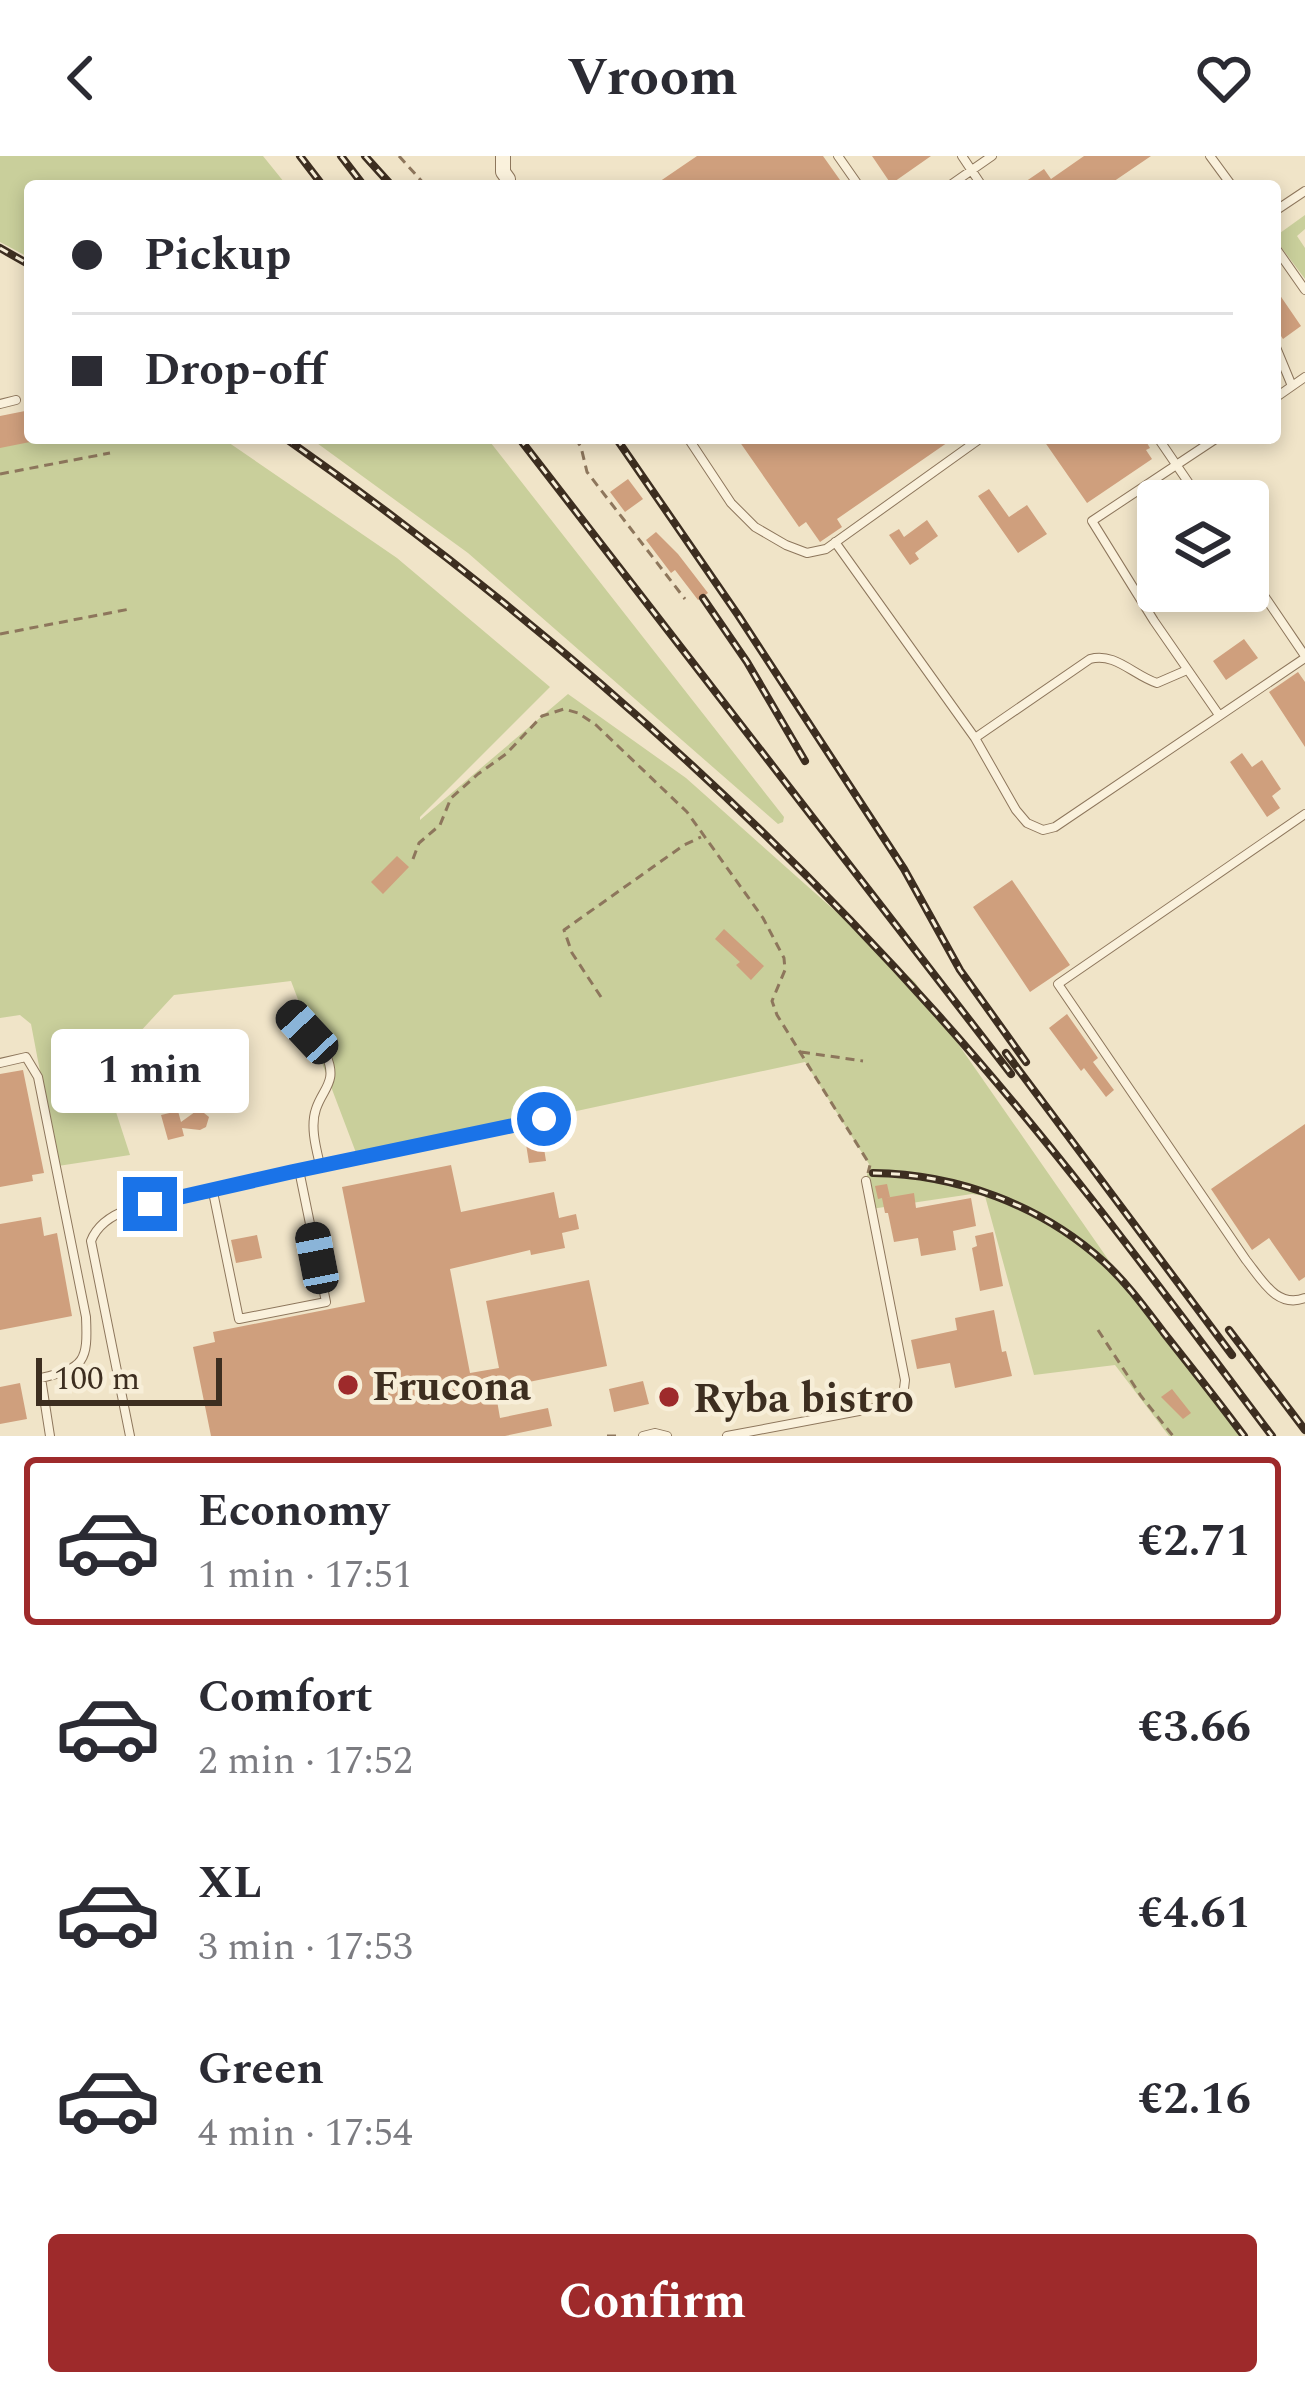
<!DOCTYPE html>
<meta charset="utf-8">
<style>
body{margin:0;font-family:Spectral,serif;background:#f2f2f3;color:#2b2b33;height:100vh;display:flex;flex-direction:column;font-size:45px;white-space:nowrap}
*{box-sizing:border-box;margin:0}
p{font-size:39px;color:#7c7c81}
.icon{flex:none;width:66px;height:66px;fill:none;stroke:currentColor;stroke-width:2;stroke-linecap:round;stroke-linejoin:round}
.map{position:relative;height:1280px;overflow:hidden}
.details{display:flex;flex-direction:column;background:#fff;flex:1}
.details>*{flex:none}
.top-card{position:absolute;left:24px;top:24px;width:1257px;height:264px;border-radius:12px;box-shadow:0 6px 18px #0003;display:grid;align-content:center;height:264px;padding:0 48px;background:#fff}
.controls{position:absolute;left:1137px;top:324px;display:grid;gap:24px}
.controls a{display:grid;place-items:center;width:132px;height:132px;border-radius:12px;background:#fff;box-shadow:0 6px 18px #0003;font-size:60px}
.scale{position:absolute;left:36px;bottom:30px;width:186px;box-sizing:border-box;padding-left:12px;border:6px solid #3d2e20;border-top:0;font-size:33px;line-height:42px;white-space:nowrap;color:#3d2e20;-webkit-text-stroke:9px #f7eed8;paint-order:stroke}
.end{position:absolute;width:54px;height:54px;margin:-27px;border:15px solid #1a73e8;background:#fff;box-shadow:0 0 0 6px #fff}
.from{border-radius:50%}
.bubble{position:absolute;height:84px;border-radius:12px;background:#fff;box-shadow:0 6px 18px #0003;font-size:39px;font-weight:700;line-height:84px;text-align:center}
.car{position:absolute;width:36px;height:72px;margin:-36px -18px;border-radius:15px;box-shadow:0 0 9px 3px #0007;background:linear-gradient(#222 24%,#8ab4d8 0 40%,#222 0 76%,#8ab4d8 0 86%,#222 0)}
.top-card b{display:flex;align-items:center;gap:42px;height:114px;font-size:45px}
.top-card b+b{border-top:3px solid #e1e1e2}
.top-card i{width:30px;height:30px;background:#2b2b33}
ul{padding:21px 0 0;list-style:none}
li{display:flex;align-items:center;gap:36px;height:168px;margin:0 24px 18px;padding:0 24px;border:6px solid transparent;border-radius:12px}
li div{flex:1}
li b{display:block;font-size:45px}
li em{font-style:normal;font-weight:700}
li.active{border-color:#9e2a2b}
li>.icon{width:108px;height:108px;stroke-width:1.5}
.cta{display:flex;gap:24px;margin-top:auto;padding:24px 48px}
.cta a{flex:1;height:138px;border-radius:12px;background:#9e2a2b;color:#fff;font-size:48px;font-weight:700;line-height:138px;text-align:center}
header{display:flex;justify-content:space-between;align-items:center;height:156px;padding:0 48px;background:#fff;font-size:54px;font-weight:700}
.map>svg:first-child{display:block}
.green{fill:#c9cf9b}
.building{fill:#cf9f7d}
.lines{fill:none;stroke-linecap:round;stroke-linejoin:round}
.lane-casing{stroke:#8d765c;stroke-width:10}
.street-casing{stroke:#8d765c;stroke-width:16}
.path{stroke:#8d765c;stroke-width:3;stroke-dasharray:9 6;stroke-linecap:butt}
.lane{stroke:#faf1dc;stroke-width:8}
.street{stroke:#faf1dc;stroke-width:14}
.rail-casing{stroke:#3d2e20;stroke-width:8}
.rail{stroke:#f7eed8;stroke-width:3;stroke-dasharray:9;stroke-linecap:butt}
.route{stroke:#1a73e8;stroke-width:15}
.poi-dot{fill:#9e2a2b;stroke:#f7eed8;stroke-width:4.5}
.labels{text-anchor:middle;stroke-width:9;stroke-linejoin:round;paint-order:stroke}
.poi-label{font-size:42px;font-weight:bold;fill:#3d2e20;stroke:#f7eed8;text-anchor:start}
</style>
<header><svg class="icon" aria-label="back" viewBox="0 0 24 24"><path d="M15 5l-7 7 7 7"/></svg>Vroom<svg class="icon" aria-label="heart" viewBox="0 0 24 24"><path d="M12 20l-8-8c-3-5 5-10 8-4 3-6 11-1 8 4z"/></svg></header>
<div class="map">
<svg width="1305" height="1280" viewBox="0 0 1305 1280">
<rect width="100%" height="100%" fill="#f0e4c8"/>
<path class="green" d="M0,0H263L284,26L287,25L291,30H30V102L0,86Z
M1305,59V73L1297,80L1305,92V123L1275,83V70L1280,77Z
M40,282H222L397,402L550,531L420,661V664L568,538L686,622L915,826L1128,1132L1243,1280H1169L1115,1209L1034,1219L985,1040L972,1038L871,1053L866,1025L869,1008L805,906L358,1002L291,825L174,839L103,916L130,999L58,1010L31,868L20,859L0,862V290Z
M310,282H487L784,661L783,666L778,668L468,397Z"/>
<path class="building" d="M697,0H823L840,24L831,30H653Z
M872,0H931L891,28Z
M1084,0H1151L1107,30H1019L1044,13L1051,23Z
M1275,132L1301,170L1283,183L1275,171Z
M30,254V286L0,292V260Z
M737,282H954L837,363L842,371L820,386L806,366L799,371Z
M1042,282H1144L1150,292L1146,294L1152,303L1087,347Z
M628,323L643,343L625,356L610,336Z
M989,333L1009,361L1027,349L1047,378L1018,397L978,340Z
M927,364L938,380L915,397L919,403L910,409L889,379L899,373L904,381Z
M656,376L678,398L708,437L698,444L675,414L671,417L646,384Z
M1244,483L1258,502L1226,524L1213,505Z
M1298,516L1305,526V591L1269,536Z
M1242,597L1252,611L1262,604L1281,633L1272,640L1280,652L1267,661L1230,606Z
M397,700L409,711L383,738L371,726Z
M1012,724L1070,809L1030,836L973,751Z
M724,773L764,810L751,824L736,809L740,806L715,783Z
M1067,858L1098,902L1093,906L1114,934L1106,941L1084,912L1081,915L1049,872Z
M23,914L44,1017L32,1019L33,1025L0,1031V918Z
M199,953L209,961L206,971L200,974L182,972L184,980L168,984L161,959L178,955L181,966Z
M1305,968V1121L1299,1125L1269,1082L1252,1094L1211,1033Z
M543,986L546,1005L529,1007L526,988Z
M451,1009L461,1056L554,1036L559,1062L576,1058L579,1073L562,1077L565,1092L531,1099L530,1094L450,1113L470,1217L499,1212L486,1145L589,1124L607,1210L495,1233L500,1262L548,1252L552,1270L505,1280H211L193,1191L215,1186L213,1176L365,1146L342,1031Z
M887,1028L890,1041L885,1042L914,1037L916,1052L971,1042L976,1070L953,1075L956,1094L921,1100L918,1082L894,1086L888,1057H885L882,1042L878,1043L875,1030Z
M41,1061L44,1080L57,1077L72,1160L0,1174V1068Z
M993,1076L1003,1130L980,1135L972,1092L977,1090L975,1080Z
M257,1079L262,1102L236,1107L231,1084Z
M994,1154L1002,1196L1006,1195L1012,1220L955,1232L950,1207L917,1213L911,1184L957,1174L955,1162Z
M643,1225L649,1248L614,1256L609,1233Z
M20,1227L27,1263L0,1268V1231Z
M1172,1233L1191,1257L1183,1263L1161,1241Z"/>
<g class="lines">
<defs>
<path id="lane" d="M838,0L859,30
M962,0L982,30
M1210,0L1232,30
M949,30L992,0
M1275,55L1305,35
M1275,91L1305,134
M1275,189L1292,230
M1275,242L1305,221
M0,248L16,244
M688,282L731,347L755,371L786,389L807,397L826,393L981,282
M1158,282L1201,345
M1217,282L1092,365L1154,465L1219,559
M835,386L975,582L1016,654L1027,667L1043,674L1055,671L1305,502
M1248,416L1305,500
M975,582L1090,503C1115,496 1133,519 1157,527L1187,514
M1305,658L1058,828L1246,1104C1262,1124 1277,1153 1305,1142
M288,856C300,869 319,884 326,899C338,926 323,932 316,953C310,970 316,992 320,1009
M0,907L26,901L38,921L86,1161C88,1205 85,1212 41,1222L50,1280
M213,1036L291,1015L544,963
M130,1280L91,1085C106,1045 175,1044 213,1036L239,1163L326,1146L299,1014
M643,1280L655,1277L667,1280
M727,1280L896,1248L903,1241L905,1224L866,1025"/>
<path id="street" d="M503,0V16L508,23"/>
</defs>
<use href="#lane" class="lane-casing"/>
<use href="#street" class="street-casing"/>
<path class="path" d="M399,0L426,30
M575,282L581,291L587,316L685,443
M0,318L110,297
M0,478L130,453
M413,703L419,687L440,669L451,642L478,618L506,598L542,560L564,553L578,557L596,569L687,656L763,762L784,802L785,814L772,845L777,859L870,1009L868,1017
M601,841L572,797L564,774L684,689L701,681
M801,896L863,905
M1098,1174L1141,1240L1173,1280
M607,1280H616"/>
<use href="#lane" class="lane"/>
<use href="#street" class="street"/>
<defs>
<path id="rail" d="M300,0L323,30
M341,0L364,30
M365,0L392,30
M0,92L30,109
M285,282C524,450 744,642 938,859C1058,993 1164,1137 1272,1280
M519,282L1011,918
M616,282L738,459L904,713L960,814L1026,906
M703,442L747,506L805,605
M1006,897L1232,1199
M873,1017C957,1018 1041,1049 1104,1106C1127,1127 1145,1152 1164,1177C1191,1211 1218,1245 1244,1280
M1229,1174L1305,1274"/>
</defs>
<use href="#rail" class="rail-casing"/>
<use href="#rail" class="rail"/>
</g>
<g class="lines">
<path class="route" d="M150,1048L291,1016L544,963"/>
</g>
<g class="poi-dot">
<circle cx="348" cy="1229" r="12"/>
<circle cx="669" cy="1241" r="12"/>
</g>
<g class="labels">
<g class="poi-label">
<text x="372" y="1244">Frucona</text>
<text x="693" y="1256">Ryba bistro</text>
</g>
</g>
</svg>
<div class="controls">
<a><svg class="icon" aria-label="layers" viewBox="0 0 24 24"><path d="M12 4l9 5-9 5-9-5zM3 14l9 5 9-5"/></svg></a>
</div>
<div class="scale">100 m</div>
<i class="end from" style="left:544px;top:963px"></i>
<i class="end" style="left:150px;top:1048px"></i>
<div class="bubble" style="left:51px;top:873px;width:198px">1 min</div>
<i class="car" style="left:307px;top:876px;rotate:317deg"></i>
<i class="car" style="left:317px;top:1102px;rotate:349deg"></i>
<div class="top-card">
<b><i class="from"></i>Pickup</b>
<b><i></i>Drop-off</b>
</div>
</div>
<section class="details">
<ul>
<li class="active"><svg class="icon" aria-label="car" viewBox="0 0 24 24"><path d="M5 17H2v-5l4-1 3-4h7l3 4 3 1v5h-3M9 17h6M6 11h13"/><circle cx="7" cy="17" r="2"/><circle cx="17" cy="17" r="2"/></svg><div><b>Economy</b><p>1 min · 17:51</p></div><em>€2.71</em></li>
<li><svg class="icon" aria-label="car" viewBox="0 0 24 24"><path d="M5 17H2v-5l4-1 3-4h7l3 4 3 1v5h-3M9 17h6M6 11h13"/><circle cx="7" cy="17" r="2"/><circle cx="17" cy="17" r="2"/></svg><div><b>Comfort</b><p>2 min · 17:52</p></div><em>€3.66</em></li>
<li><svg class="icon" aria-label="car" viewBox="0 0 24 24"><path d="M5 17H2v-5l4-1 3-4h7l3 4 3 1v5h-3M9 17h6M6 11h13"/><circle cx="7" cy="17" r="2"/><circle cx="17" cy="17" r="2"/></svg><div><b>XL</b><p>3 min · 17:53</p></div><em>€4.61</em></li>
<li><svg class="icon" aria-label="car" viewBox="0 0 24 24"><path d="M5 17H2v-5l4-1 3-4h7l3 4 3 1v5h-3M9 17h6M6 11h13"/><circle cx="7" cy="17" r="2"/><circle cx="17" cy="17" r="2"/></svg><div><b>Green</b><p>4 min · 17:54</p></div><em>€2.16</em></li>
</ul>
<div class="cta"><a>Confirm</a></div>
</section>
